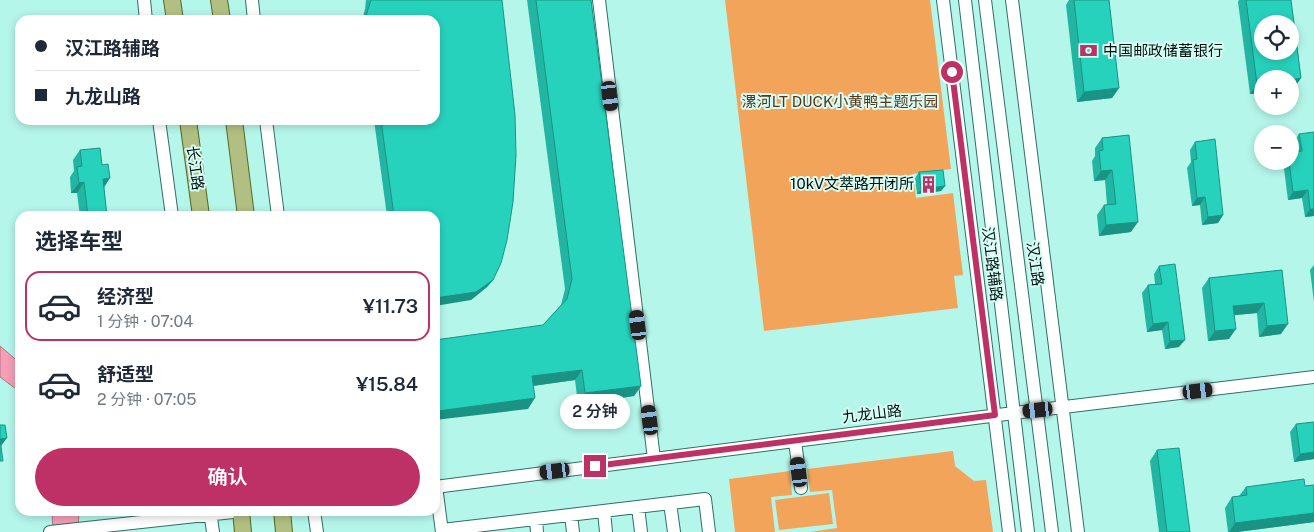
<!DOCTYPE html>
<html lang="zh">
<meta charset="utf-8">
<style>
body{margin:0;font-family:"Public Sans","Noto Sans SC",sans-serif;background:#f2f2f3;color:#1f2937;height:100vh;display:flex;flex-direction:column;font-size:19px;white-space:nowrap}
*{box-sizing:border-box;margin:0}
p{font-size:16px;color:#747a83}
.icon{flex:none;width:28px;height:28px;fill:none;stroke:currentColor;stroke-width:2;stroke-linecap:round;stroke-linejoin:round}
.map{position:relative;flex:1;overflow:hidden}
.sheet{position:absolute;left:15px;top:211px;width:425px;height:305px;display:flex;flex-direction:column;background:#fff;border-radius:15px;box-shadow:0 2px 8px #0003}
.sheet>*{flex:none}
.guide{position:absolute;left:15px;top:15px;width:425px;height:110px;border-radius:15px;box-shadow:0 2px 8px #0003;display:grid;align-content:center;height:110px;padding:0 20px;background:#fff}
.controls{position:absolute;left:1254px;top:15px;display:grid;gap:10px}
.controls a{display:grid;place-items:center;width:45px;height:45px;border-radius:50%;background:#fff;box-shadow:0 2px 8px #0003;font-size:25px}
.end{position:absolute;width:22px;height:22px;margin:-11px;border:6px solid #bd3167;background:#fff;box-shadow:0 0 0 2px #fff}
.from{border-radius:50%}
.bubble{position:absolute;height:35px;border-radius:18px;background:#fff;box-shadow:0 2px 8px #0003;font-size:16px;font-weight:600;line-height:35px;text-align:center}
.car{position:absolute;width:15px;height:30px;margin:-15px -8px;border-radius:6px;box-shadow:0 0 4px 1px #0007;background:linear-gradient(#222 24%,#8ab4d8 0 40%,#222 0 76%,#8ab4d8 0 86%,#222 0)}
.guide b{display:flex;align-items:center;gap:18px;height:48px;font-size:19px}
.guide b+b{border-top:1px solid #e0e1e3}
.guide i{width:12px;height:12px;background:#1f2937}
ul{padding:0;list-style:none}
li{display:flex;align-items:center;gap:15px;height:70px;margin:0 10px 8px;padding:0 10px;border:2px solid transparent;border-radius:15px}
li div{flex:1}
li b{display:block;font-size:19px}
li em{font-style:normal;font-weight:600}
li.active{border-color:#bd3167}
li>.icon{width:45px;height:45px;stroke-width:1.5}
h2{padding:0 20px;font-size:22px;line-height:60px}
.action{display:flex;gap:10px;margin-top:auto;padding:10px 20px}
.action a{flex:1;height:58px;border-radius:30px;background:#bd3167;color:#fff;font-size:20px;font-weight:600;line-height:58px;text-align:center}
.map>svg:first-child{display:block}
.green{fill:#f3a45b}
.water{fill:#f59eb6;stroke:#ac7484}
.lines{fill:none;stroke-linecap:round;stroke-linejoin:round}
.minor-casing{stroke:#2f6f65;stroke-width:14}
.major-casing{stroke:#516823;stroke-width:18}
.minor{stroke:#fff;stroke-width:12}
.major{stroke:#b1c082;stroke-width:16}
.wall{fill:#22b5a3}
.shaded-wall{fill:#1b9384}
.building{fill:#27d2bd;stroke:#1b9384;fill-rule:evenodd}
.route{stroke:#bd3167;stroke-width:6}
.labels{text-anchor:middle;stroke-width:4;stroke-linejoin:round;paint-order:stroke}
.poi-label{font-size:15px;fill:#00130f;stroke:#d7fdf6;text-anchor:start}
.park-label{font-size:15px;fill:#573617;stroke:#d7fdf6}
.street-label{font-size:15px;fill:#00130f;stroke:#d7fdf6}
</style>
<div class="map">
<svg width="1314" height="532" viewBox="0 0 1314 532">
<rect width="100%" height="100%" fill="#b5f6ea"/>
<path class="green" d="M725,0H930L951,169L913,174L916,198L953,193L963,275L954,276L958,308L764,331Z
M953,451L955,466L974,481L986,480L993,532H810L837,528L832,490L810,492L807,469Z
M790,471L792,495L771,497L775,532H735L729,479Z
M829,493L833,524L779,530L775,500Z"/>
<path class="water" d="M0,346L20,363V392L0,377Z
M52,511H79L78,532H53Z"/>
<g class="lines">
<defs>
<path id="minor" d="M144,0L146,20
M252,0L254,20
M599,0L654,459
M943,0L1009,532
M965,0L1028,532
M985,0L1052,532
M1012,0L1078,532
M159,120L172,216
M266,120L278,216
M795,441L801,488
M436,486L442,532
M435,487L1014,413L1314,377
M670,503L674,532
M638,507L641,532
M210,511L213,532
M314,511L317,532
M604,511L606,532
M571,515L573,532
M536,519L537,532
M442,530L705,499L709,532
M50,532L242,511"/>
<path id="major" d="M172,0L175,20
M219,0L222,20
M188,120L201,216
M234,120L246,216
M241,511L243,532
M282,511L284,532"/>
</defs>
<use href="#minor" class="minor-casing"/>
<use href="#major" class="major-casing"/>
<use href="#minor" class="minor"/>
<use href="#major" class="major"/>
</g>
<path class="wall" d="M366,0H502L493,280L487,287L471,300L435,216H387L374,120H435V20H362L365,9Z
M527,0H591L641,386L634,396L578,404L575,380L533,386L528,409L543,325L561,305L565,289Z
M1069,0H1109L1119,88L1112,98L1077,102L1066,5Z
M1239,0H1291L1301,78L1294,88L1290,89V79H1262V93L1250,94L1238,2Z
M1299,134L1314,216L1305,217L1302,198L1288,200L1283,161H1290L1295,152L1294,142Z
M1129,135L1131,232L1099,236L1097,215L1104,205H1107L1105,180L1094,181L1092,161L1095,156V148L1102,138Z
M1195,142L1223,215L1218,223L1202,225L1200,205L1192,206L1187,168L1191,162L1190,150Z
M80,150L104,187L107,216H80L77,193H71L70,177L74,171L73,160Z
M919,172L945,186L941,191L917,194L915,178Z
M1314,265V302L1310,270Z
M1159,266L1179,347L1165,349L1162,330L1147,332L1142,293L1148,285L1155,284L1154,274Z
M1282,270L1281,334L1259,337L1257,313L1234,315L1229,339L1208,341L1202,288L1209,278Z
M1296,424L1314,459L1294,462L1290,432Z
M1157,450L1190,532H1159L1150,461Z
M1314,485V522L1237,532H1228L1225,508L1232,497L1239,496L1246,487L1305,486Z"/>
<path class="shaded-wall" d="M1301,78L1294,88L1290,89V80Z
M1262,83V93L1250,94L1257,84Z
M1119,88L1112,98L1077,102L1084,92Z
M1112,170L1105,180L1094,181L1101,171Z
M110,178L103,189V179Z
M84,182L77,193H71L79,183Z
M945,186L941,191L917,194L921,189Z
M1308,190L1302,198L1288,200L1293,192Z
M1205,197L1200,205L1192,206L1197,198Z
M1310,209H1314V216L1305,217Z
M1223,215L1218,223L1202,225L1208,217Z
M1138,222L1131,232L1099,236L1106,225Z
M493,280L487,287L471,300L435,306V298Z
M1264,303L1257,313L1226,316L1233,306Z
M1168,322L1162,330L1147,332L1153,324Z
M1288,324L1281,334L1259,337L1267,326Z
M1236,329L1229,339L1208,341L1215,331Z
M1185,340L1179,347L1165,349L1170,341Z
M582,370L575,380L525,387L532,376Z
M641,386L634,396L578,404L585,393Z
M535,398L528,409L435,420V410Z
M7,438L1,446L0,439Z
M1314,452V459L1294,462L1300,454Z
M1314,513V522L1237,532H1229L1235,523Z"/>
<path class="building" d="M371,0H502L515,115L516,155L513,202L507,240L501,263L493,280L476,292L435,298V216H394L381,120H435V20H367L366,16Z
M536,0H591L641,386L585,393L582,370L532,376L535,398L438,411L435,410V340L543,325L567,299L572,279Z
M1074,0H1109L1119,88L1084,92Z
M1246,0H1291L1301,78L1290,80V79H1262V83L1257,84ZM1262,24H1290V51H1262Z
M1314,132V209H1310L1308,190L1293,192L1289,161H1290V153L1302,151L1299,134Z
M1129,135L1138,222L1106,225L1104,205L1116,204L1112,170L1101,171L1099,151L1103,150L1102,138Z
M1215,139L1223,215L1208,217L1205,197L1197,198L1193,160L1197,159L1195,142Z
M100,148L102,165L108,164L110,178L103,179L107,216H88L84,182L79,183L77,167L82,166L80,150Z
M943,170L945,186L921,189L919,172Z
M1175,264L1185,340L1170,341L1168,322L1153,324L1148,285L1162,284L1159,266Z
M1282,270L1288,324L1267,326L1264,303L1233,306L1236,329L1215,331L1209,278Z
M1314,422V452L1300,454L1296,424Z
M0,425H5L7,438L0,439L3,461H0Z
M1179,448L1190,532H1167L1157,450Z
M1304,479L1305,486L1314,485V513L1235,523L1232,497L1247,495L1246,487Z"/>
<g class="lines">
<path class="route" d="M595,466L995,415L952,72"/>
</g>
<defs>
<symbol id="bank-bare" viewBox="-9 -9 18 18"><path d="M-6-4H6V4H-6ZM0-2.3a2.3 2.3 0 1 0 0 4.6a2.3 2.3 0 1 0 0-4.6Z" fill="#bd3167" stroke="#d7fdf6" stroke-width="2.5" paint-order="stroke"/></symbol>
<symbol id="building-bare" viewBox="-9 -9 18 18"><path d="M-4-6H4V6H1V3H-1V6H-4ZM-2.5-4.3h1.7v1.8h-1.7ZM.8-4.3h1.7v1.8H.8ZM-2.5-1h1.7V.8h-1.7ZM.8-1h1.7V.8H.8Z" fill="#bd3167" stroke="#d7fdf6" stroke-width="2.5" paint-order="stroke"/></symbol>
</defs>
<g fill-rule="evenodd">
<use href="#bank-bare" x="1076" y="38" width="25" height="25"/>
<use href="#building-bare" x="916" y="172" width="25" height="25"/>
</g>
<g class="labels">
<g class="poi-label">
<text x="1103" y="56">中国邮政储蓄银行</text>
<text x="914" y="189" text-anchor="end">10kV文萃路开闭所</text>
</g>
<g class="park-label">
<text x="840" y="107">漯河LT DUCK小黄鸭主题乐园</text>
</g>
<g class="street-label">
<text transform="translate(195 168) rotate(82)" y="5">长江路</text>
<text transform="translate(992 264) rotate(83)" y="5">汉江路辅路</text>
<text transform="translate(1035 264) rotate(82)" y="5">汉江路</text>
<text transform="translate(872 414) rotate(-7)" y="5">九龙山路</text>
</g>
</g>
</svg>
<div class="controls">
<a><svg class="icon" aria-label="locate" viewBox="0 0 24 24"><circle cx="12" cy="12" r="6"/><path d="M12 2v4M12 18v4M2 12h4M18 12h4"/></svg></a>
<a>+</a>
<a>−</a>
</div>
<i class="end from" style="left:952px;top:72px"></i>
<i class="end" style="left:595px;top:466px"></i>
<div class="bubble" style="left:560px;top:394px;width:70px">2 分钟</div>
<i class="car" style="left:610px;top:96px;rotate:173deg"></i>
<i class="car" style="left:638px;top:325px;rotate:353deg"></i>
<i class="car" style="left:1198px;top:391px;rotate:83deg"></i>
<i class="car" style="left:1038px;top:410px;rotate:264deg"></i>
<i class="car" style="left:650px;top:420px;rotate:353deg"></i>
<i class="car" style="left:555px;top:471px;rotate:263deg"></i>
<i class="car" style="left:799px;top:472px;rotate:353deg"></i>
<div class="guide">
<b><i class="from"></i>汉江路辅路</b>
<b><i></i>九龙山路</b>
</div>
<section class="sheet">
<h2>选择车型</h2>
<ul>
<li class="active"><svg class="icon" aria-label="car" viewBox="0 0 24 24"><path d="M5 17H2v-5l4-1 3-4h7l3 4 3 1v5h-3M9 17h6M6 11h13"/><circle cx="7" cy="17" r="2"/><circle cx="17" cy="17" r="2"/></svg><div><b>经济型</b><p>1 分钟 · 07:04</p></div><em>¥11.73</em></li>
<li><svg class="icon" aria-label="car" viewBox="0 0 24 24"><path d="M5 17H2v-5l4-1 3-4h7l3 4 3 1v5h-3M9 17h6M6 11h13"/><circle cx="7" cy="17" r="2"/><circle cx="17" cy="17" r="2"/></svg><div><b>舒适型</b><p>2 分钟 · 07:05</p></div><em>¥15.84</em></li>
</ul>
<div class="action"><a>确认</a></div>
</section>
</div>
